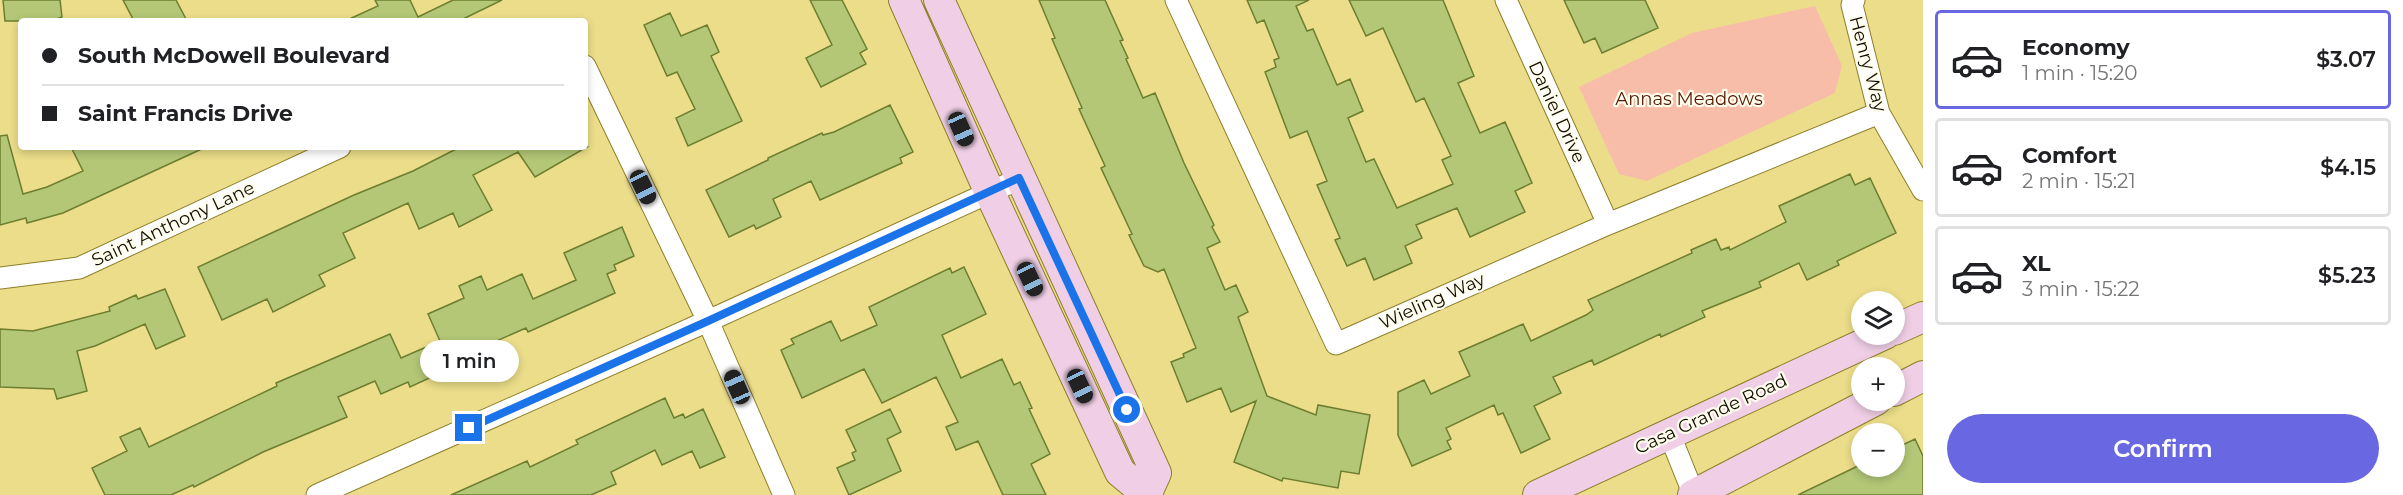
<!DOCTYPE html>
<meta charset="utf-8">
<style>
body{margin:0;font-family:Montserrat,sans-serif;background:#f2f2f2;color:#202124;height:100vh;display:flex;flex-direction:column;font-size:22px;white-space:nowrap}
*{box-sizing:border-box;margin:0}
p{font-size:20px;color:#757577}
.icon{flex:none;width:33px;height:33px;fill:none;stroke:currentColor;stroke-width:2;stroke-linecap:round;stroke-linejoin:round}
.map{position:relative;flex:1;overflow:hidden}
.sheet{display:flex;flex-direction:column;background:#fff;width:480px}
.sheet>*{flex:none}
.top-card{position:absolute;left:18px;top:18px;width:570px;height:132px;border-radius:6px;box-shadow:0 3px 9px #0003;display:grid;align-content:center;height:132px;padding:0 24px;background:#fff}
.tools{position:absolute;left:1851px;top:291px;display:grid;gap:12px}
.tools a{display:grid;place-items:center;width:54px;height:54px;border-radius:50%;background:#fff;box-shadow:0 3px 9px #0003;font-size:30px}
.end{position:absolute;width:27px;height:27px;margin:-14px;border:8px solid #1a73e8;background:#fff;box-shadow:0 0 0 3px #fff}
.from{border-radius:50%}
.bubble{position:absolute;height:42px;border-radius:21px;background:#fff;box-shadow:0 3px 9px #0003;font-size:20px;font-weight:600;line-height:42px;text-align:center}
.car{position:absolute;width:18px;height:36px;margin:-18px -9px;border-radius:8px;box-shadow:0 0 4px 2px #0007;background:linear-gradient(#222 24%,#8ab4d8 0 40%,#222 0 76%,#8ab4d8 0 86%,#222 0)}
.top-card b{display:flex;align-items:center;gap:21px;height:57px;font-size:22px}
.top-card b+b{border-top:2px solid #e0e0e0}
.top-card i{width:15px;height:15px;background:#202124}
ul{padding:10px 0 0;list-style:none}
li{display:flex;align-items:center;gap:18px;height:99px;margin:0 12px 9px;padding:0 12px;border:3px solid #e0e0e0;border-radius:6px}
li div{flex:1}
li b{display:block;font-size:22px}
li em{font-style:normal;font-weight:600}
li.active{border-color:#6967e1}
li>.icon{width:54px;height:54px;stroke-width:1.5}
.primary-button{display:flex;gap:12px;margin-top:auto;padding:12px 24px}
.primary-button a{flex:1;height:69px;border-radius:36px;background:#6967e1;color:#fff;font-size:24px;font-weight:600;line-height:69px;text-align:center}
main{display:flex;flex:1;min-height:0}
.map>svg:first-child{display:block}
.green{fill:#f7bda9}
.building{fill:#b3c777;stroke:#6d7e2f;stroke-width:1.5}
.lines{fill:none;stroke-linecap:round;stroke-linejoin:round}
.street-casing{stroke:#8d7f29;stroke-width:23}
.secondary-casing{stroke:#8d7f29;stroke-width:32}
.street{stroke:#fff;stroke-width:21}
.secondary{stroke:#f0cfe6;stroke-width:30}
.route{stroke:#1a73e8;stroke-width:8}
.labels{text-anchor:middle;stroke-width:4.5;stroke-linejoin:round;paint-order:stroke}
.street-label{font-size:18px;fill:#110c00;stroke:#fffded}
.park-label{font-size:18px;fill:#561900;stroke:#fffded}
</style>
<main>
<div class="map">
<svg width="1923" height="495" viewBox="0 0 1923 495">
<rect width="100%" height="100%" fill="#ebdd89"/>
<path class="green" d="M1815,6L1842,66L1835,93L1647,181L1619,174L1579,87L1692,33Z"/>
<path class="building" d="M3,0H60L62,17L51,21H5Z
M123,0H176L187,21H134Z
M375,0H410L418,17L453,0H502L459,21H345L378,6Z
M810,0H842L867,49L860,53L866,64L821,87L806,58L832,45Z
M1039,0H1105L1123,40L1120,41L1128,58L1126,59L1143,98L1155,93L1184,163L1214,225L1212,227L1220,242L1207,248L1225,290L1236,285L1248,312L1238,317L1267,396L1316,415L1318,405L1370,415L1359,474L1341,471L1338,488L1283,478L1282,481L1234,462L1256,401L1231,412L1221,388L1187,402L1171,362L1184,357L1183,354L1196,348L1164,269L1158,272L1144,266L1129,235L1132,234L1101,168L1105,166L1079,109L1082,108L1052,39L1055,38Z
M1247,0H1309L1296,6L1307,31L1313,29L1337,85L1350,79L1363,111L1348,118L1366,162L1374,159L1397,208L1453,184L1442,160L1451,156L1424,98L1416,102L1383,28L1366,36L1349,0H1443L1474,76L1458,83L1480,133L1505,122L1532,183L1515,191L1525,212L1470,237L1457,208L1416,225L1422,238L1405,246L1412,263L1374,280L1365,258L1347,266L1335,240L1340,238L1317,185L1327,181L1307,131L1290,138L1265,72L1276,67L1274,60L1279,58L1264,20L1257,23Z
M1564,0H1645L1658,28L1602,53L1595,38L1584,43Z
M670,13L681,36L707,25L719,52L711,56L742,121L688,146L676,118L695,109L677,72L667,76L644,25Z
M890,105L913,152L900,158L902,163L820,200L811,181L773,199L781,217L756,229L754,225L729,237L706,190L768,160V158L822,133L823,135L834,132Z
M7,135L23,194L47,187L83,171L71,147H206L63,213L27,223L26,218L0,225V136Z
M460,147H587L535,177L518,152L473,175L492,210L459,227L453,213L419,229L408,203L367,222L343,233L355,258L319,275L325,286L273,312L267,299L222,320L198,267L354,195L413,171Z
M1850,174L1855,185L1870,178L1896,233L1837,261L1839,265L1807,280L1799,263L1759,282L1761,287L1702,311L1705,317L1661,337L1660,334L1594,365L1592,360L1553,377L1561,393L1534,406L1550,439L1521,453L1503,413L1498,415L1494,405L1446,428L1451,439L1447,441L1451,449L1412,466L1398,435V392L1424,380L1431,394L1470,376L1459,352L1523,324L1531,341L1586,315L1593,310L1588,300L1692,253L1691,250L1716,239L1721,250L1729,247L1730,250L1786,222L1779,206Z
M622,227L634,256L614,265L616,270L607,274L615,293L528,332L526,328L476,350L479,355L410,387L408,382L381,394L375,381L338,397L347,417L263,452L194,487L193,485L171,495H105L92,468L127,451L120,437L140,428L149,447L277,386L276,383L390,334L401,358L440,341L428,314L464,298L459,286L481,276L487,290L522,274L533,299L576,280L564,253Z
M964,267L986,314L942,335L961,378L1002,359L1014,385L1020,382L1032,408L1029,409L1050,454L1031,464L1046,495H1003L978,441L956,450L946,427L958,422L936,377L882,403L864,369L802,398L781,350L794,344L791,339L831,321L841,341L877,325L869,307L950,268L952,273Z
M165,289L185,336L156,349L145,324L95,346L77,351L87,391L57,399L54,389L0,387V329L33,331L110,311L109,307L136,295L138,299Z
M665,398L674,418L683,414L685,418L703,409L725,457L700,468L692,451L662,465L655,450L611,472L616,484L591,495H451L527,461L530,467L578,444L576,440Z
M890,409L901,432L887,439L901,471L849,495L837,468L855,460L852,453L856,451L846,430Z
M1915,439L1923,456V495H1798L1862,464V466H1894V449Z"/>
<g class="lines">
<defs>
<path id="street" d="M1176,0L1336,344L1608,224L1879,113
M1506,0L1608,224
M1854,0L1852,5L1879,113L1923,190
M585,66L708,321L784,495
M0,278L79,268L340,147
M1669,433L1694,495
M317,495L708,321L1019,179"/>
<path id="secondary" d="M904,0L990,193L1120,472L1148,495
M939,0L1156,473L1147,493
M1894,330L1923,317
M1894,391L1923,376
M1538,495L1885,334
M1693,495L1876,400"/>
</defs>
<use href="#street" class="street-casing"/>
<use href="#secondary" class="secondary-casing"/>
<use href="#street" class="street"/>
<use href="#secondary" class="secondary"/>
</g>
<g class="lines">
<path class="route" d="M469,428L708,321L1019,178L1127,410"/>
</g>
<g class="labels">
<g class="street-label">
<text transform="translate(1868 64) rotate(75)" y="6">Henry Way</text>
<text transform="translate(1557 112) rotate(65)" y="6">Daniel Drive</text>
<text transform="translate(173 224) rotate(-25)" y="6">Saint Anthony Lane</text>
<text transform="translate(1432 301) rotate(-24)" y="6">Wieling Way</text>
<text transform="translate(1711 414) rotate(-25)" y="6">Casa Grande Road</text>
</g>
<g class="park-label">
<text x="1689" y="105">Annas Meadows</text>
</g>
</g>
</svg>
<div class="tools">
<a><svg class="icon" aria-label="layers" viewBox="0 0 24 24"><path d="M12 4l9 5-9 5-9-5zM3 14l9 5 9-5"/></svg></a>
<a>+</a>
<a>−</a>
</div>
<i class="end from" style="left:1127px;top:410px"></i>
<i class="end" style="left:469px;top:428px"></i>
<div class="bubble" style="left:420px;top:340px;width:99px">1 min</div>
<i class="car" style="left:961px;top:129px;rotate:156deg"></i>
<i class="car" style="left:643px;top:187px;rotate:154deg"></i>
<i class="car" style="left:1030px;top:279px;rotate:155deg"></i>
<i class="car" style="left:1080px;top:386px;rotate:155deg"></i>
<i class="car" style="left:737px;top:387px;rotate:336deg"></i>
<div class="top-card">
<b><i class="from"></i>South McDowell Boulevard</b>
<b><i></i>Saint Francis Drive</b>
</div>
</div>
<section class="sheet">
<ul>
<li class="active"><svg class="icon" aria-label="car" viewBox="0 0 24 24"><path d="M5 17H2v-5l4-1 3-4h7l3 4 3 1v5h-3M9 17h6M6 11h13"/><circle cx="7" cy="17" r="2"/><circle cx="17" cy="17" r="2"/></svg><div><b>Economy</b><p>1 min · 15:20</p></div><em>$3.07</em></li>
<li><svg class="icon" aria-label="car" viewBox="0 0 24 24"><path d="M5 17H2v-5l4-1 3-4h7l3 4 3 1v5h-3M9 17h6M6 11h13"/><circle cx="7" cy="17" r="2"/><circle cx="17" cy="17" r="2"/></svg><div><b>Comfort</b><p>2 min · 15:21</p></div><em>$4.15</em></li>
<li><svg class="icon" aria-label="car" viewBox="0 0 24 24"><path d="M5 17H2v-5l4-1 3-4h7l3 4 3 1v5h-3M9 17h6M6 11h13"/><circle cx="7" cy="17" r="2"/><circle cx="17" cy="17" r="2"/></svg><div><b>XL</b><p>3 min · 15:22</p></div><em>$5.23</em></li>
</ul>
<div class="primary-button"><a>Confirm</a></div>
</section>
</main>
